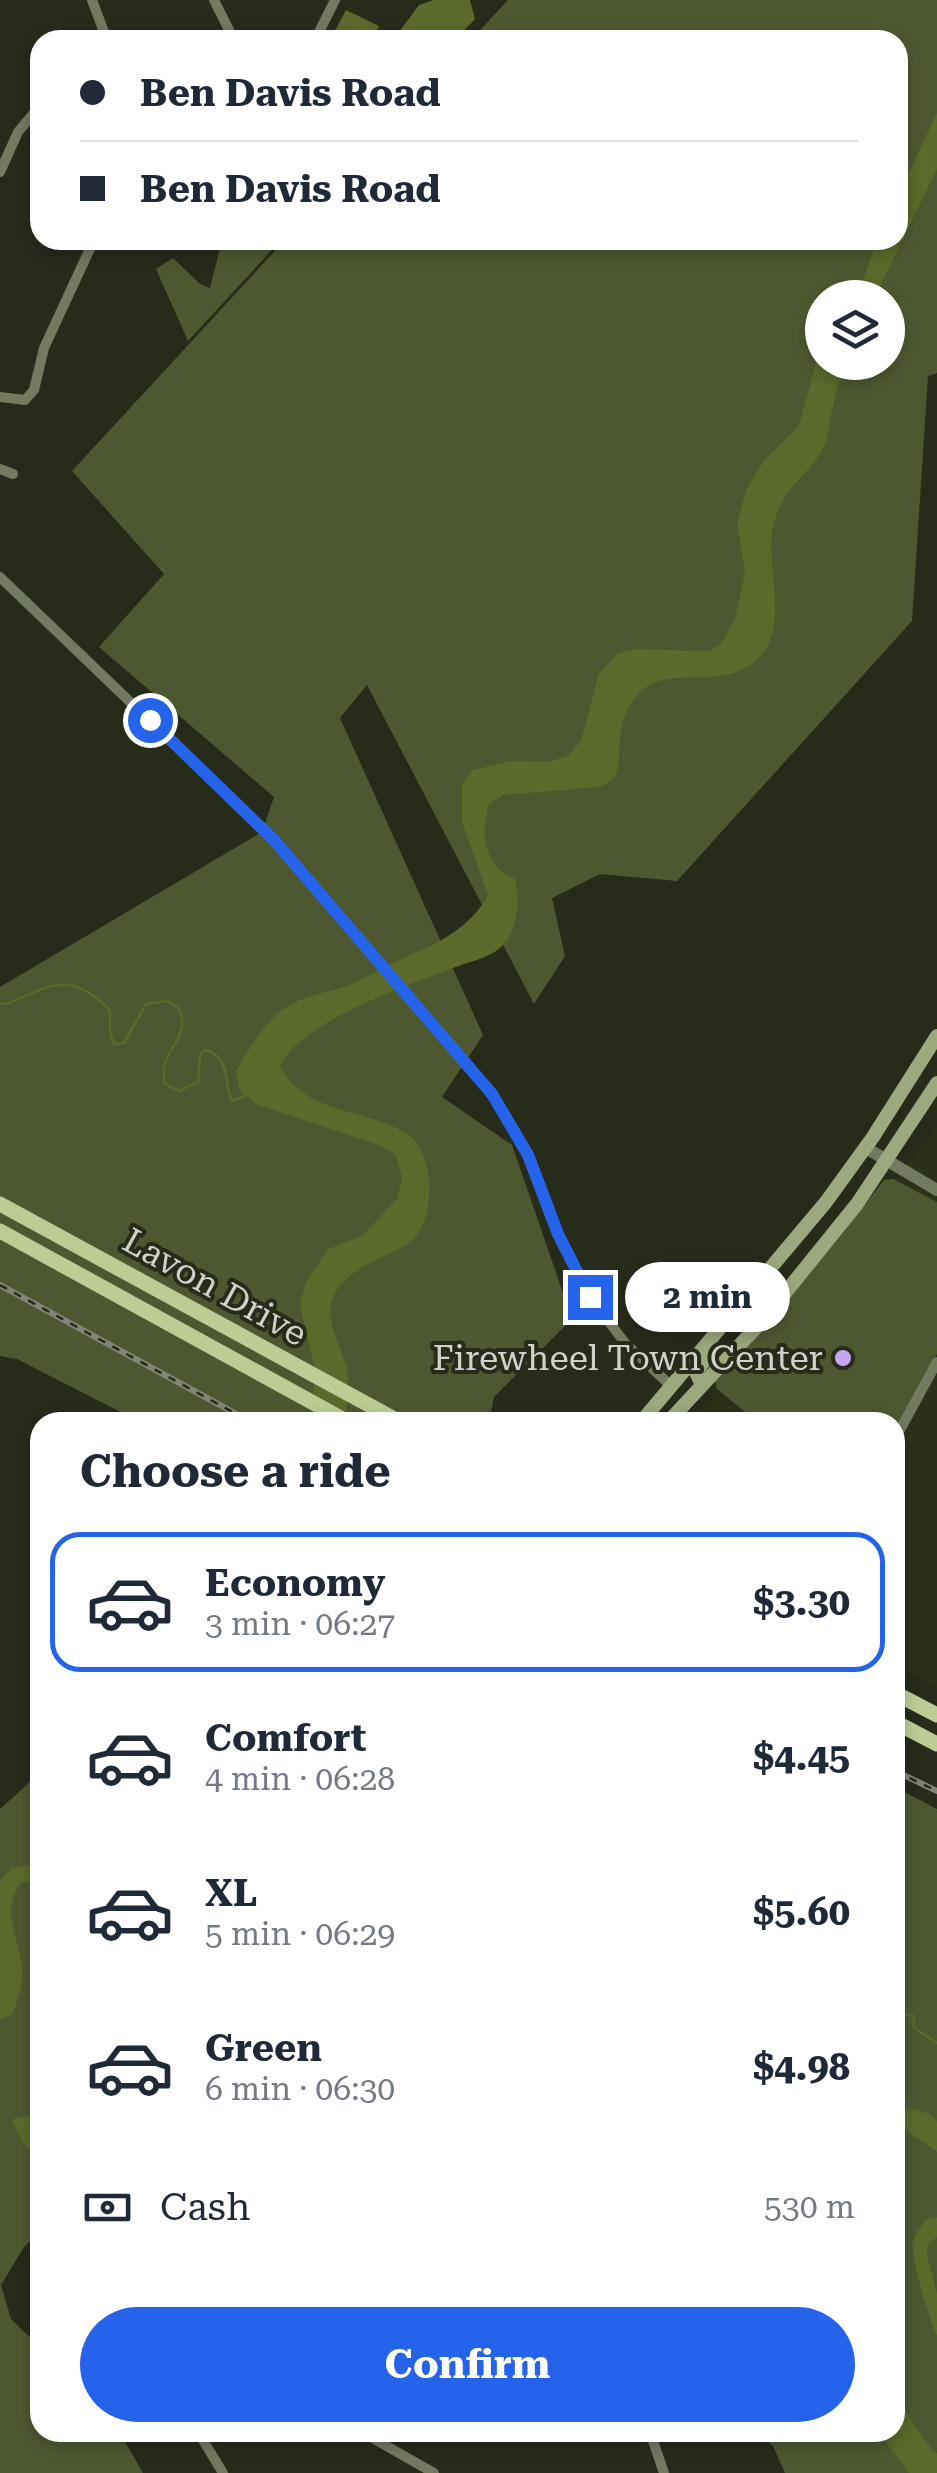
<!DOCTYPE html>
<meta charset="utf-8">
<style>
body{margin:0;font-family:"Roboto Serif",serif;background:#f2f2f3;color:#1f2937;height:100vh;display:flex;flex-direction:column;font-size:38px;white-space:nowrap}
*{box-sizing:border-box;margin:0}
p{font-size:32px;color:#747a83}
.icon{flex:none;width:55px;height:55px;fill:none;stroke:currentColor;stroke-width:2;stroke-linecap:round;stroke-linejoin:round}
.map{position:relative;flex:1;overflow:hidden}
.side{position:absolute;left:30px;top:1412px;width:875px;height:1030px;display:flex;flex-direction:column;background:#fff;border-radius:30px;box-shadow:0 5px 15px #0003}
.side>*{flex:none}
.banner{position:absolute;left:30px;top:30px;width:878px;height:220px;border-radius:30px;box-shadow:0 5px 15px #0003;display:grid;align-content:center;height:220px;padding:0 50px;background:#fff}
.fabs{position:absolute;left:805px;top:280px;display:grid;gap:20px}
.fabs a{display:grid;place-items:center;width:100px;height:100px;border-radius:50%;background:#fff;box-shadow:0 5px 15px #0003;font-size:50px}
.end{position:absolute;width:45px;height:45px;margin:-22px;border:12px solid #2563eb;background:#fff;box-shadow:0 0 0 5px #fff}
.from{border-radius:50%}
.bubble{position:absolute;height:70px;border-radius:35px;background:#fff;box-shadow:0 5px 15px #0003;font-size:32px;font-weight:700;line-height:70px;text-align:center}
.banner b{display:flex;align-items:center;gap:35px;height:95px;font-size:38px}
.banner b+b{border-top:2px solid #e0e1e3}
.banner i{width:25px;height:25px;background:#1f2937}
ul{padding:0;list-style:none}
li{display:flex;align-items:center;gap:30px;height:140px;margin:0 20px 15px;padding:0 30px;border:5px solid transparent;border-radius:30px}
li div{flex:1}
li b{display:block;font-size:38px}
li em{font-style:normal;font-weight:700}
li.current{border-color:#2563eb}
li>.icon{width:90px;height:90px;stroke-width:1.5}
h2{padding:0 50px;font-size:45px;line-height:120px}
.pay{display:flex;align-items:center;gap:25px;height:110px;padding:0 50px;font-size:38px}
.pay p{margin-inline-start:auto}
.action{display:flex;gap:20px;margin-top:auto;padding:20px 50px}
.action a{flex:1;height:115px;border-radius:60px;background:#2563eb;color:#fff;font-size:40px;font-weight:700;line-height:115px;text-align:center}
.map>svg:first-child{display:block}
.built{fill:#2b3119}
.green{fill:#4e5830;fill-rule:evenodd}
.water{fill:#5b692b}
.lines{fill:none;stroke-linecap:round;stroke-linejoin:round}
.stream{stroke:#5b692b;stroke-width:2.5}
.minor{stroke:#727a60;stroke-width:10}
.tertiary{stroke:#727a60;stroke-width:12}
.secondary{stroke:#9ca87e;stroke-width:14}
.primary{stroke:#bccc94;stroke-width:15}
.rail-casing{stroke:#818577;stroke-width:6}
.rail{stroke:#272b1a;stroke-width:2.5;stroke-dasharray:8;stroke-linecap:butt}
.route{stroke:#2563eb;stroke-width:12}
.poi-dot{fill:#c3a7f2;stroke:#272b1a;stroke-width:4}
.labels{text-anchor:middle;stroke-width:8;stroke-linejoin:round;paint-order:stroke}
.street-label{font-size:35px;fill:#cfd3c8;stroke:#272b1a}
.poi-label{font-size:35px;fill:#cfd3c8;stroke:#272b1a;text-anchor:end}
</style>
<div class="map">
<svg width="937" height="2473" viewBox="0 0 937 2473">
<rect width="100%" height="100%" fill="#272b1a"/>
<path class="built" d="M937,1126V1688L895,1666V1422H688L811,1294Z"/>
<path class="green" d="M508,0H937V373L928,376L912,621L677,881L600,874L552,898L565,956L534,1004L367,685L340,718L483,1035L442,1097L512,1145L572,1319L494,1397L489,1422H140L17,1359L0,1356V987L262,832L274,797L99,647L164,574L72,471L285,240H898V40H471ZM822,298H888V362H822Z
M222,240H281L188,341L156,269L173,258L200,284L210,288Z
M893,1179L937,1202V1354L895,1431V1422H757L716,1388L715,1379L843,1233L884,1180Z
M40,1773V2231L24,2247L1,2285L11,2319L40,2347V2432L120,2433L143,2473H0V1809Z
M895,1787L937,1809V2473H785L773,2446L759,2433L895,2432Z"/>
<path class="water" d="M434,0H470L475,19L455,40H393L419,5Z
M346,10L379,26L373,40H330Z
M937,113V169L875,297H850L863,281L877,240H898V196Z
M822,340V362L847,363C839,379 835,396 831,414C829,423 829,435 825,444C811,476 782,484 773,527C765,569 791,628 757,660C721,693 664,661 637,696C627,708 621,722 620,738C617,761 625,778 598,787L503,795L489,804C480,833 484,866 515,879C520,904 519,934 496,951C485,959 465,963 453,968C408,985 297,1023 280,1067C307,1115 364,1108 406,1133C434,1150 437,1215 414,1238C393,1259 350,1263 334,1295C321,1321 346,1351 348,1377C349,1391 347,1408 344,1422H313L314,1364L300,1304L306,1282L328,1249L362,1236L397,1199L402,1178L396,1155L382,1146L256,1104L240,1090L236,1072C243,1057 268,1019 282,1010C301,996 325,993 347,986C362,981 375,972 389,965C427,947 467,934 488,895L462,822V784L473,770L511,761L548,762L568,756L581,741L599,673L617,654L636,649L709,651L721,644L735,619L745,572L737,523L747,488L764,461L799,426Z
M28,1865L40,1866V1890L29,1882H22C0,1909 18,1935 22,1966C24,1983 18,1998 13,2014L0,2020V1881L12,1868Z
M895,2104L930,2114L937,2121V2152L906,2130L895,2129Z
M40,2115V2149H27L12,2122L15,2118Z
M937,2217V2237L928,2244L927,2255L937,2293V2336C930,2321 910,2257 913,2242C915,2234 921,2227 925,2220Z
M895,2399C912,2416 919,2438 937,2454V2473H909L879,2433L895,2432Z"/>
<g class="lines">
<path class="stream" d="M0,1003L7,1004C53,984 70,971 110,1010V1032L114,1044L124,1043L146,1004L168,1001L180,1010C181,1016 183,1022 182,1027C177,1050 159,1055 165,1084L179,1091L198,1082L200,1055L205,1050C231,1056 223,1082 232,1101L249,1094
M895,2012L914,2016L913,2027L937,2043"/>
<path class="minor" d="M92,0L107,40
M214,0L234,40
M315,40L335,0
M0,172L18,132L40,106
M0,397L25,400L34,390L44,348L94,240
M0,469L13,474
M0,577L274,840L492,1093L529,1155L557,1233L590,1297L625,1343L670,1385
M895,1439L937,1362
M198,2432L223,2473
M362,2432L434,2473
M650,2432L664,2473"/>
<path class="tertiary" d="M866,1148L937,1190"/>
<path class="secondary" d="M702,1385L696,1372L711,1352
M641,1422L826,1202L873,1137L937,1036
M668,1422L764,1319L857,1204L937,1083"/>
<path class="primary" d="M0,1204L400,1422
M0,1231L348,1422
M895,1693L937,1715
M895,1722L937,1744"/>
<defs>
<path id="rail" d="M0,1285L251,1422
M895,1771L937,1791"/>
</defs>
<use href="#rail" class="rail-casing"/>
<use href="#rail" class="rail"/>
</g>
<g class="lines">
<path class="route" d="M150,720L274,840L492,1094L528,1155L558,1234L590,1297"/>
</g>
<circle class="poi-dot" cx="843" cy="1358" r="10"/>
<g class="labels">
<g class="street-label">
<text transform="translate(215 1287) rotate(29)" y="12">Lavon Drive</text>
</g>
<g class="poi-label">
<text x="823" y="1370">Firewheel Town Center</text>
</g>
</g>
</svg>
<div class="fabs">
<a><svg class="icon" aria-label="layers" viewBox="0 0 24 24"><path d="M12 4l9 5-9 5-9-5zM3 14l9 5 9-5"/></svg></a>
</div>
<i class="end from" style="left:150px;top:720px"></i>
<i class="end" style="left:590px;top:1297px"></i>
<div class="bubble" style="left:625px;top:1262px;width:165px">2 min</div>
<div class="banner">
<b><i class="from"></i>Ben Davis Road</b>
<b><i></i>Ben Davis Road</b>
</div>
<section class="side">
<h2>Choose a ride</h2>
<ul>
<li class="current"><svg class="icon" aria-label="car" viewBox="0 0 24 24"><path d="M5 17H2v-5l4-1 3-4h7l3 4 3 1v5h-3M9 17h6M6 11h13"/><circle cx="7" cy="17" r="2"/><circle cx="17" cy="17" r="2"/></svg><div><b>Economy</b><p>3 min · 06:27</p></div><em>$3.30</em></li>
<li><svg class="icon" aria-label="car" viewBox="0 0 24 24"><path d="M5 17H2v-5l4-1 3-4h7l3 4 3 1v5h-3M9 17h6M6 11h13"/><circle cx="7" cy="17" r="2"/><circle cx="17" cy="17" r="2"/></svg><div><b>Comfort</b><p>4 min · 06:28</p></div><em>$4.45</em></li>
<li><svg class="icon" aria-label="car" viewBox="0 0 24 24"><path d="M5 17H2v-5l4-1 3-4h7l3 4 3 1v5h-3M9 17h6M6 11h13"/><circle cx="7" cy="17" r="2"/><circle cx="17" cy="17" r="2"/></svg><div><b>XL</b><p>5 min · 06:29</p></div><em>$5.60</em></li>
<li><svg class="icon" aria-label="car" viewBox="0 0 24 24"><path d="M5 17H2v-5l4-1 3-4h7l3 4 3 1v5h-3M9 17h6M6 11h13"/><circle cx="7" cy="17" r="2"/><circle cx="17" cy="17" r="2"/></svg><div><b>Green</b><p>6 min · 06:30</p></div><em>$4.98</em></li>
</ul>
<div class="pay"><svg class="icon" aria-label="cash" viewBox="0 0 24 24"><path d="M3 7h18v10H3z"/><circle cx="12" cy="12" r="2"/></svg>Cash<p>530 m</p></div>
<div class="action"><a>Confirm</a></div>
</section>
</div>
